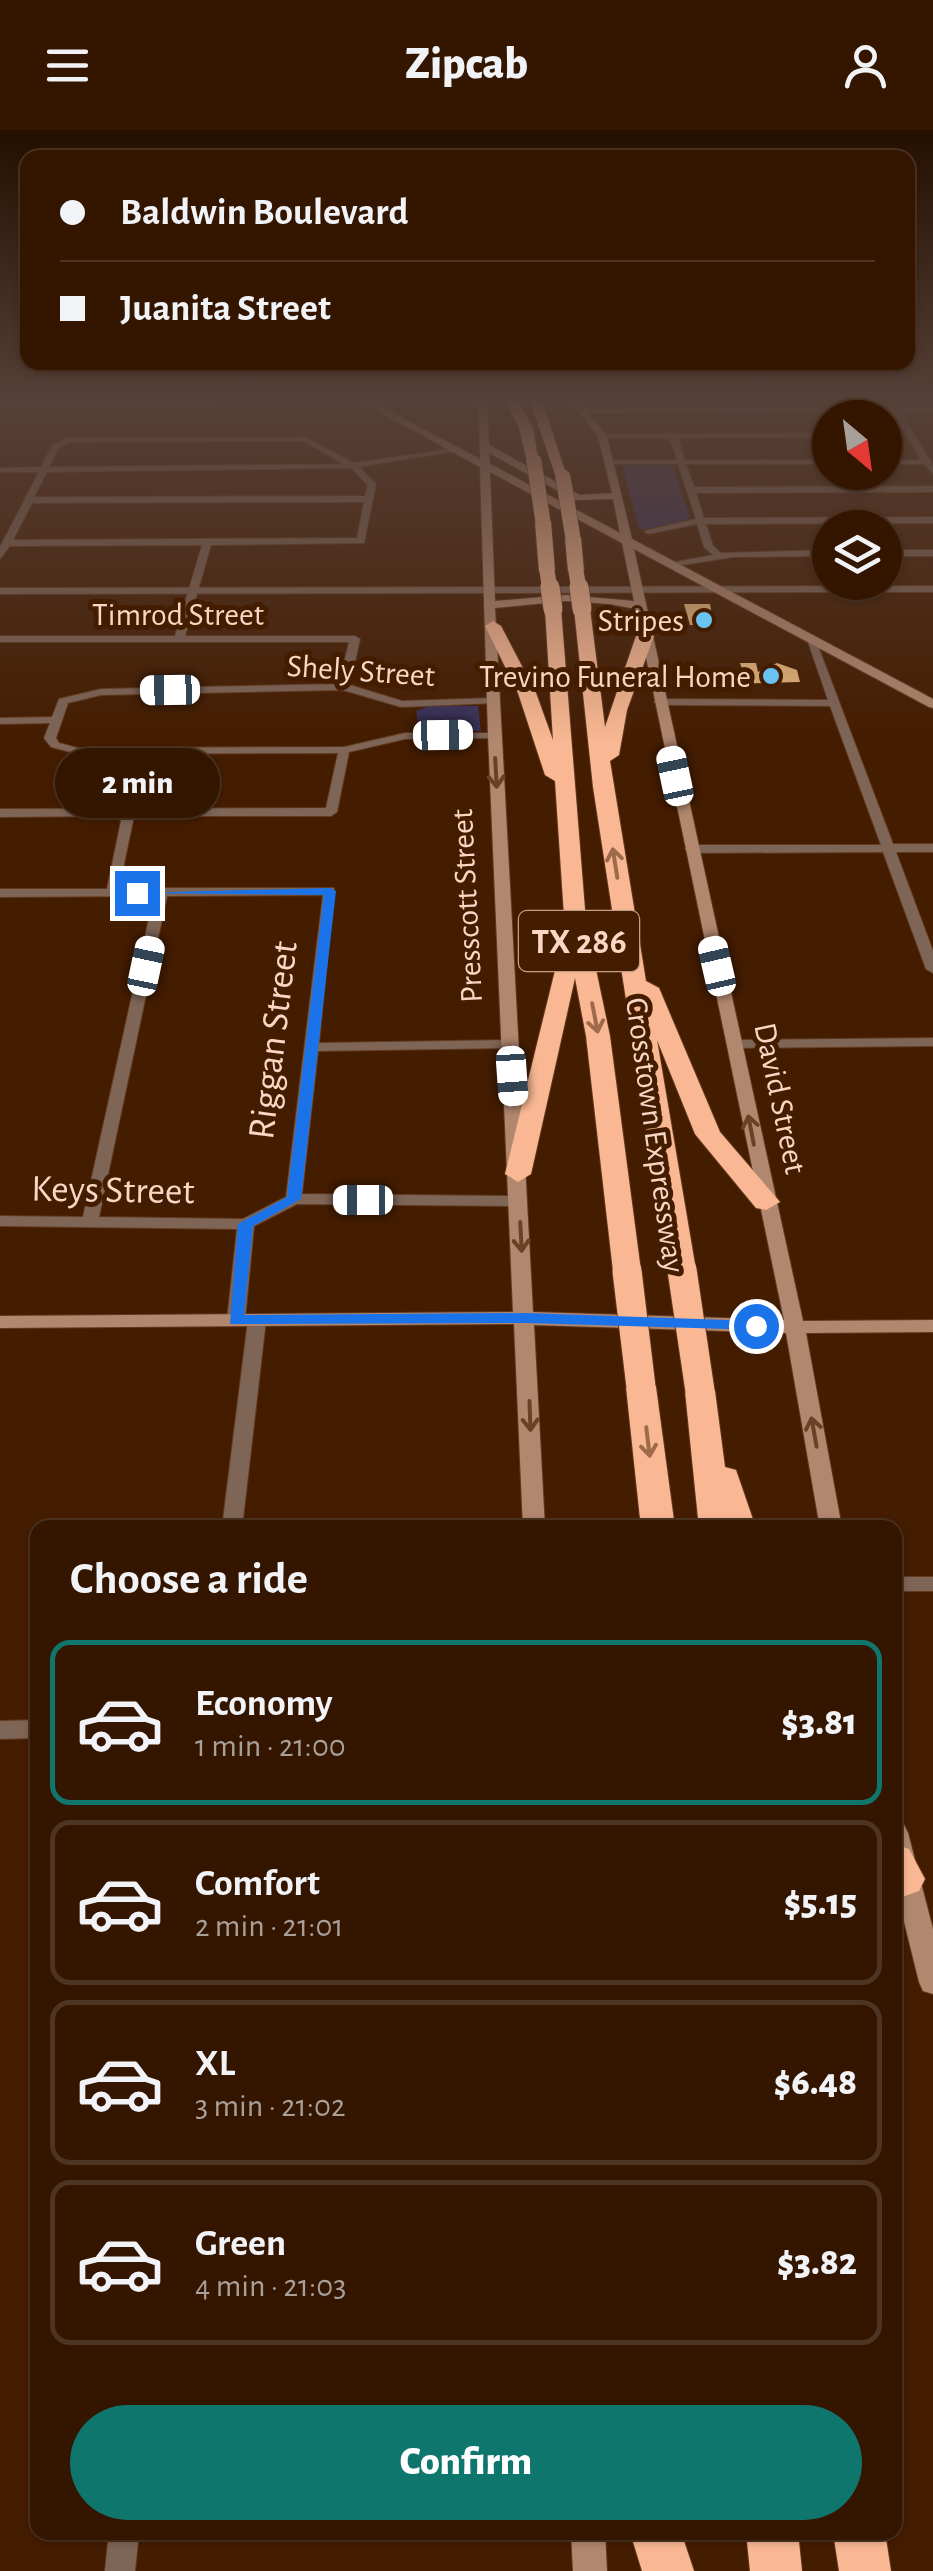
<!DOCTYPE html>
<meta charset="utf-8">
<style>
body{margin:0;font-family:"Alegreya Sans",sans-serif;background:#3e220f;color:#f1f3f6;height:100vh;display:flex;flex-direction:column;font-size:38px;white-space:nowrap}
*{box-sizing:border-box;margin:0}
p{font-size:32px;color:#a99f99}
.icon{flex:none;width:55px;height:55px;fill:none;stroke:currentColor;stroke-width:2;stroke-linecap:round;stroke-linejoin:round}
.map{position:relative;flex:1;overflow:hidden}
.panel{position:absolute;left:30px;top:1390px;width:872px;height:1020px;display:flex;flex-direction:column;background:#331500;border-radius:20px;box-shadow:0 2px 8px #0004,0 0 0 2px #4e3422}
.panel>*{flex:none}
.banner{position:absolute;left:20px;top:20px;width:895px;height:220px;border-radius:20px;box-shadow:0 2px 8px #0004,0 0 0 2px #4e3422;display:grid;align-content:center;height:220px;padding:0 40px;background:#331500}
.needle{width:65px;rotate:151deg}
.controls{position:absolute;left:812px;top:270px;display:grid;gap:20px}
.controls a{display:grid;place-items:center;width:90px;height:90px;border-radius:50%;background:#331500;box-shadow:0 2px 8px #0004,0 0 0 2px #4e3422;font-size:50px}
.end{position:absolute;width:45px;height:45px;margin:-22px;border:12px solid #1a73e8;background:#fff;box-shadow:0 0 0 5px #fff}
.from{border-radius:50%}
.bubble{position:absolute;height:70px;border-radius:35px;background:#331500;box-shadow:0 2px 8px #0004,0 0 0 2px #4e3422;font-size:32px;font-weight:800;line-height:70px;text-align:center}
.car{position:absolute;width:30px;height:60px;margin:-30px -15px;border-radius:12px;box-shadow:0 0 8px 2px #0007;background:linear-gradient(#fff 24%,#345 0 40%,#fff 0 76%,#345 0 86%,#fff 0)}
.banner b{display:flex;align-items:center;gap:35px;height:95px;font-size:38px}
.banner b+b{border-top:2px solid #4e3422}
.banner i{width:25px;height:25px;background:#f1f3f6}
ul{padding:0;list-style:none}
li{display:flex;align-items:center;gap:30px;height:165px;margin:0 20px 15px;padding:0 20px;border:5px solid #4e3422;border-radius:20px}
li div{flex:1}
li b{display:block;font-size:38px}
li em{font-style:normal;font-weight:800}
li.on{border-color:#0f766e}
li>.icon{width:90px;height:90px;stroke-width:1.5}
h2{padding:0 40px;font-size:45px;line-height:120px}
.primary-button{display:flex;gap:20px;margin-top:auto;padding:20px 40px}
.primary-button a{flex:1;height:115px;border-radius:60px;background:#0f766e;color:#fff;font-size:40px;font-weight:800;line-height:115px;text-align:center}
header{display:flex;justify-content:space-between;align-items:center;height:130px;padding:0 40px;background:#331500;font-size:45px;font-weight:800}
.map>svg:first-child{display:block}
.green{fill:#3a325b}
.building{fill:#ecba7e}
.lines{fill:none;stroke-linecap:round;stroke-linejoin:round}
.minor-casing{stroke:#613a1f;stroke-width:2}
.tertiary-casing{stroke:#613a1f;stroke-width:2}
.secondary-casing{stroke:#613a1f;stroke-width:2}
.motorway-casing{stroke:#613a1f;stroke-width:2}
.minor{fill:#7f6556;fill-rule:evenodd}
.tertiary{fill:#7f6556;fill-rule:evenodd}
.secondary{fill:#b1876f;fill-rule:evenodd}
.motorway{fill:#f9b893;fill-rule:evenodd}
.motorway-bridge-far2-casing{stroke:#613a1f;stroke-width:16;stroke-linecap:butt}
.motorway-bridge-far1-casing{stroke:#613a1f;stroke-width:20;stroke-linecap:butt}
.motorway-bridge-casing{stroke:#613a1f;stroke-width:31;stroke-linecap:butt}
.motorway-bridge-far2{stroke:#f9b893;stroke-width:15}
.motorway-bridge-far1{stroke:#f9b893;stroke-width:19}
.motorway-bridge{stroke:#f9b893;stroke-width:29}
.oneway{stroke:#6a4127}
.oneway2{stroke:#9e6a4a}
.route{fill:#1a73e8}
.poi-dot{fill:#67c4f0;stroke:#441c00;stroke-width:4}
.labels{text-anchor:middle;stroke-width:10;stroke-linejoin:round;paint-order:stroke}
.far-street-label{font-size:32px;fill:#f9d7c4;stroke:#441c00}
.far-poi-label{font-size:32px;fill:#f9d7c4;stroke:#441c00;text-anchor:end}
.shield{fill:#441c00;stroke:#c39f89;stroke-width:2.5}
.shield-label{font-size:35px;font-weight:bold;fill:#f9d7c4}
.street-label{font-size:38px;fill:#f9d7c4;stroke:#441c00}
</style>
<header><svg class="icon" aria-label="menu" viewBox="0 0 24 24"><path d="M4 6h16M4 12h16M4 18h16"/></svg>Zipcab<svg class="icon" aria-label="person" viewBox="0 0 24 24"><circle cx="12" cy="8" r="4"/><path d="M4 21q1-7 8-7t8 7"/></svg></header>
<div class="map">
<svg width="933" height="2441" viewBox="0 0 933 2441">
<rect width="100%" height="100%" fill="#441c00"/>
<path class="green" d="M622,335H673L691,390L639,400Z
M429,576H478L481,601L420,602L416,581Z"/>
<path class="building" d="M684,474H710L714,495H690Z
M740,533H756L758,542L777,533L797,540L800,552L732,554L745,548Z"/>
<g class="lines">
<defs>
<path id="minor" d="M0,271H221L217,273L0,275Z
M892,273L898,278H933V282H900L933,335V344L924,334H885V330H921L893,282L585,283L581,281L585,279L890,278L888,275Z
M830,303V307L678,308L685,330H830V334H686L694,357L933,356V362L696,363L704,388L933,387V393L706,394L713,416L721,423L830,420V426L733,427L670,437V433L713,425L704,417L697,394L648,404L644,401L696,389L678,334H610L606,332L610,330H677L670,308H602L598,306L602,304Z
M305,307L354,333L457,318L461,320L359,337L376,354L364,413L211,415L185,506H355L360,509L350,555L402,571L493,568L497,569V573L401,577L343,560L101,565L68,573L56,608L59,613L78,618L344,617L405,603H498L500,605L494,608L405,609L349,622L337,682L331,686H134L119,758H334L319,913L510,910L517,914L510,918L318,921L302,1064L519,1066L527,1071L519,1076L297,1074L254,1096L245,1190L236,1196L227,1190L237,1099L0,1096V1086L83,1087L154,766L0,767V759H107L122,686L0,687V679L326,678L338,623L78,624L51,617L44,608L50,593L0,594V588L52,587L59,569L101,559L339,554L349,512H0V506H175L202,415L10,416L0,429V417L39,342H0V338L41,337L52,316L67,308ZM303,311L343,334L49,337L58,319L69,312ZM351,338L368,355L365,366L34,367L47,342ZM364,372L357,408L13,410L32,373ZM323,765L286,1067L243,1089L99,1087L167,766Z
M885,420H933V426H885Z
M806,506L815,508L893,714H933V722H896L933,821V843L926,839L883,722L691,723L685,719L691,715H881L830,576L659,575L654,572L659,569L828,570Z
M933,908V916L734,918L727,914L734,910Z
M257,1184L266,1190L242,1398H222L248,1190Z
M895,1447H933V1461H895Z
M38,1590V1608L0,1609V1591Z
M109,2402H139L135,2441H105Z"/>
<path id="tertiary" d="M933,456V462L0,464V458Z"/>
<path id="secondary" d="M360,271H370L480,329L479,271H487L489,315L580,365L612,363L598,306L570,271H578L607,306L632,409L933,569V578L929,577L634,419L803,1191L933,1190V1202L806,1203L842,1398H820L786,1203L534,1195L545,1398H523L514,1194L0,1198V1186L513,1182L488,605L480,337ZM489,323L575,370L613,369L620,403L490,334ZM490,342L622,413L634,471L566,465L495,471ZM566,471L610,474L636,479L784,1190L533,1182L495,478Z
M895,1692L904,1695L908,1703L933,1799V1864L923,1861L919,1852L895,1755Z
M571,2402H605L607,2441H573Z"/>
<path id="motorway" d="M506,271H518L533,298L539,334L527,331L519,298Z
M530,271H542L568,350L556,347Z
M543,387L551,392L555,441L547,446L539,441L535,392Z
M573,403L581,408L584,441L576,446L568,441L565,408Z
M553,474L561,479L586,792L610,906L641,1141L627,1150L613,1141L586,906L575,848L531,1044L518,1052L505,1044L565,800L555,651L545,645L518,563L485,496L493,491L501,496L536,563L553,610L545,479Z
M582,474L590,479L605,597L636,506L645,501L654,506L627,580L619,625L610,631L646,851L659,858L720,1002L780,1072L766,1080L756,1078L695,1004L657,910L696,1140L682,1149L668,1140L593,657L574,479Z
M641,1247L652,1250L656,1257L675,1398H641L626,1257L630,1250Z
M700,1251L711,1254L715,1261L725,1337L736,1340L756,1398H699L685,1261L689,1254Z
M895,1714L909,1719L925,1749L919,1761L905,1766L895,1762Z
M630,2402H681L694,2441H642Z
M746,2402H798L802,2441H750Z
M833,2402H885L891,2441H839Z"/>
</defs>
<use href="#minor" class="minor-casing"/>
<use href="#tertiary" class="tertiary-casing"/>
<use href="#secondary" class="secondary-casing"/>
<use href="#motorway" class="motorway-casing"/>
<use href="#minor" class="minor"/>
<use href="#tertiary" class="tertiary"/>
<use href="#secondary" class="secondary"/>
<use href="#motorway" class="motorway"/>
<defs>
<path id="motorway-bridge-far2" d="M534,331L543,392
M563,347L573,408
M547,441L550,460
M576,441L579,460"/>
<path id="motorway-bridge-far1" d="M550,457L553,479
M579,457L582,479"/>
<path id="motorway-bridge" d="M682,1140L700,1261
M627,1141L641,1257"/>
</defs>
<use href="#motorway-bridge-far2" class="motorway-bridge-far2-casing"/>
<use href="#motorway-bridge-far1" class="motorway-bridge-far1-casing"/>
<use href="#motorway-bridge" class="motorway-bridge-casing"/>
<use href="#motorway-bridge-far2" class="motorway-bridge-far2"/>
<use href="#motorway-bridge-far1" class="motorway-bridge-far1"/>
<use href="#motorway-bridge" class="motorway-bridge"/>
</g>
<defs><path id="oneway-shaft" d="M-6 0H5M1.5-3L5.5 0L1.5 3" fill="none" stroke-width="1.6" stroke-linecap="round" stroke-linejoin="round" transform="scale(2.5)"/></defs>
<g class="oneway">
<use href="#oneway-shaft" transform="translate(496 643) rotate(87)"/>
<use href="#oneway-shaft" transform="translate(751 1000) rotate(-101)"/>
<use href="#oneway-shaft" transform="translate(521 1107) rotate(87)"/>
<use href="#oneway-shaft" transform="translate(530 1286) rotate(88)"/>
<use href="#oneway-shaft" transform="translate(814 1302) rotate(-100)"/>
</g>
<g class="oneway2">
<use href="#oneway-shaft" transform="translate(615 733) rotate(-99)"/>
<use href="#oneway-shaft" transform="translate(595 888) rotate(79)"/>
<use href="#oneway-shaft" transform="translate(648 1312) rotate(83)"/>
</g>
<linearGradient id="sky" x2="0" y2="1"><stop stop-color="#250f00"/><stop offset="0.44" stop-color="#564037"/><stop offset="1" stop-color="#564037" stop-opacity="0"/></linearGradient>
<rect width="933" height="613" fill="url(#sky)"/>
<path class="route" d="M330,758L336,761L301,1069L253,1096L244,1185L526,1183L756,1191L762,1192V1200L526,1193L230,1194L238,1094L287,1067L324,765L131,763Z"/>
<g class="poi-dot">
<circle cx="704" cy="490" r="10"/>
<circle cx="771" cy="546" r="10"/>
</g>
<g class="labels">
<g class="far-street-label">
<text x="178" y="495">Timrod Street</text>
<text transform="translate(361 540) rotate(4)" y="11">Shely Street</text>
<text transform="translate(466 776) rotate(-93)" y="11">Presscott Street</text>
<text transform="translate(781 968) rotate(78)" y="11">David Street</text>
<text transform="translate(656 1005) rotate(82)" y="11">Crosstown Expressway</text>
</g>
<g class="far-poi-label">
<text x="684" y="501">Stripes</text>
<text x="751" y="557">Trevino Funeral Home</text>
</g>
<rect class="shield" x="519" y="781" width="120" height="60" rx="8"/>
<g class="shield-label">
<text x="579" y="823">TX 286</text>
</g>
<g class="street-label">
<text transform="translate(272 910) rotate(-83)" y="13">Riggan Street</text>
<text transform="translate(113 1059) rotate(1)" y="13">Keys Street</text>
</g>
</g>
</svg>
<div class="controls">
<a><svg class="needle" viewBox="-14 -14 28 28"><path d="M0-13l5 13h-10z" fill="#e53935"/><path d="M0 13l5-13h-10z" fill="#a99f99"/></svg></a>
<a><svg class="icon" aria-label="layers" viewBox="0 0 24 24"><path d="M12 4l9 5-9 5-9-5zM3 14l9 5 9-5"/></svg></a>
</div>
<i class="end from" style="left:756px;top:1196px"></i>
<i class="end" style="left:137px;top:763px"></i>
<div class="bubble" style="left:55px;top:618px;width:165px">2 min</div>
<i class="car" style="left:170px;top:560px;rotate:269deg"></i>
<i class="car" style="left:443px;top:605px;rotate:89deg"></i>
<i class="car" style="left:675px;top:646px;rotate:348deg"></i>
<i class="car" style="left:146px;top:836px;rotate:12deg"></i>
<i class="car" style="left:717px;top:836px;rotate:347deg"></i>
<i class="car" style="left:512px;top:946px;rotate:176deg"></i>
<i class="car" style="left:363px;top:1070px;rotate:270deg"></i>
<div class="banner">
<b><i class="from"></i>Baldwin Boulevard</b>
<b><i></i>Juanita Street</b>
</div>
<section class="panel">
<h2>Choose a ride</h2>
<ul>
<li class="on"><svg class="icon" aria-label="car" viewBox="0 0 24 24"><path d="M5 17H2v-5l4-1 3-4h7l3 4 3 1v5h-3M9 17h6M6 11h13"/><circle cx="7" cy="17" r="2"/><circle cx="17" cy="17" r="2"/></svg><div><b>Economy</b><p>1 min · 21:00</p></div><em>$3.81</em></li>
<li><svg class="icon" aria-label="car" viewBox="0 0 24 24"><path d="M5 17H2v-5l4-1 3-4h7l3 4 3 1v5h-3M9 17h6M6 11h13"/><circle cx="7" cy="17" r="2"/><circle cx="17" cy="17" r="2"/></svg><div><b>Comfort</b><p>2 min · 21:01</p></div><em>$5.15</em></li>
<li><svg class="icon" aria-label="car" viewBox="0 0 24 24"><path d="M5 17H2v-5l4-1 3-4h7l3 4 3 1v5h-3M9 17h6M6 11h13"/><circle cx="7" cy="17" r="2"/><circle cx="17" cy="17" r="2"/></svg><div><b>XL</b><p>3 min · 21:02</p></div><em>$6.48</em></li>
<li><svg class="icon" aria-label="car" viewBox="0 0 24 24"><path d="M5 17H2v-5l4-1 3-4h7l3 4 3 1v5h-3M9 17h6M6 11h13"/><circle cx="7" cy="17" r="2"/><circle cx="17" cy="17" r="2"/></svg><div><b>Green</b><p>4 min · 21:03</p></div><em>$3.82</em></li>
</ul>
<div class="primary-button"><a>Confirm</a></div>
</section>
</div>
